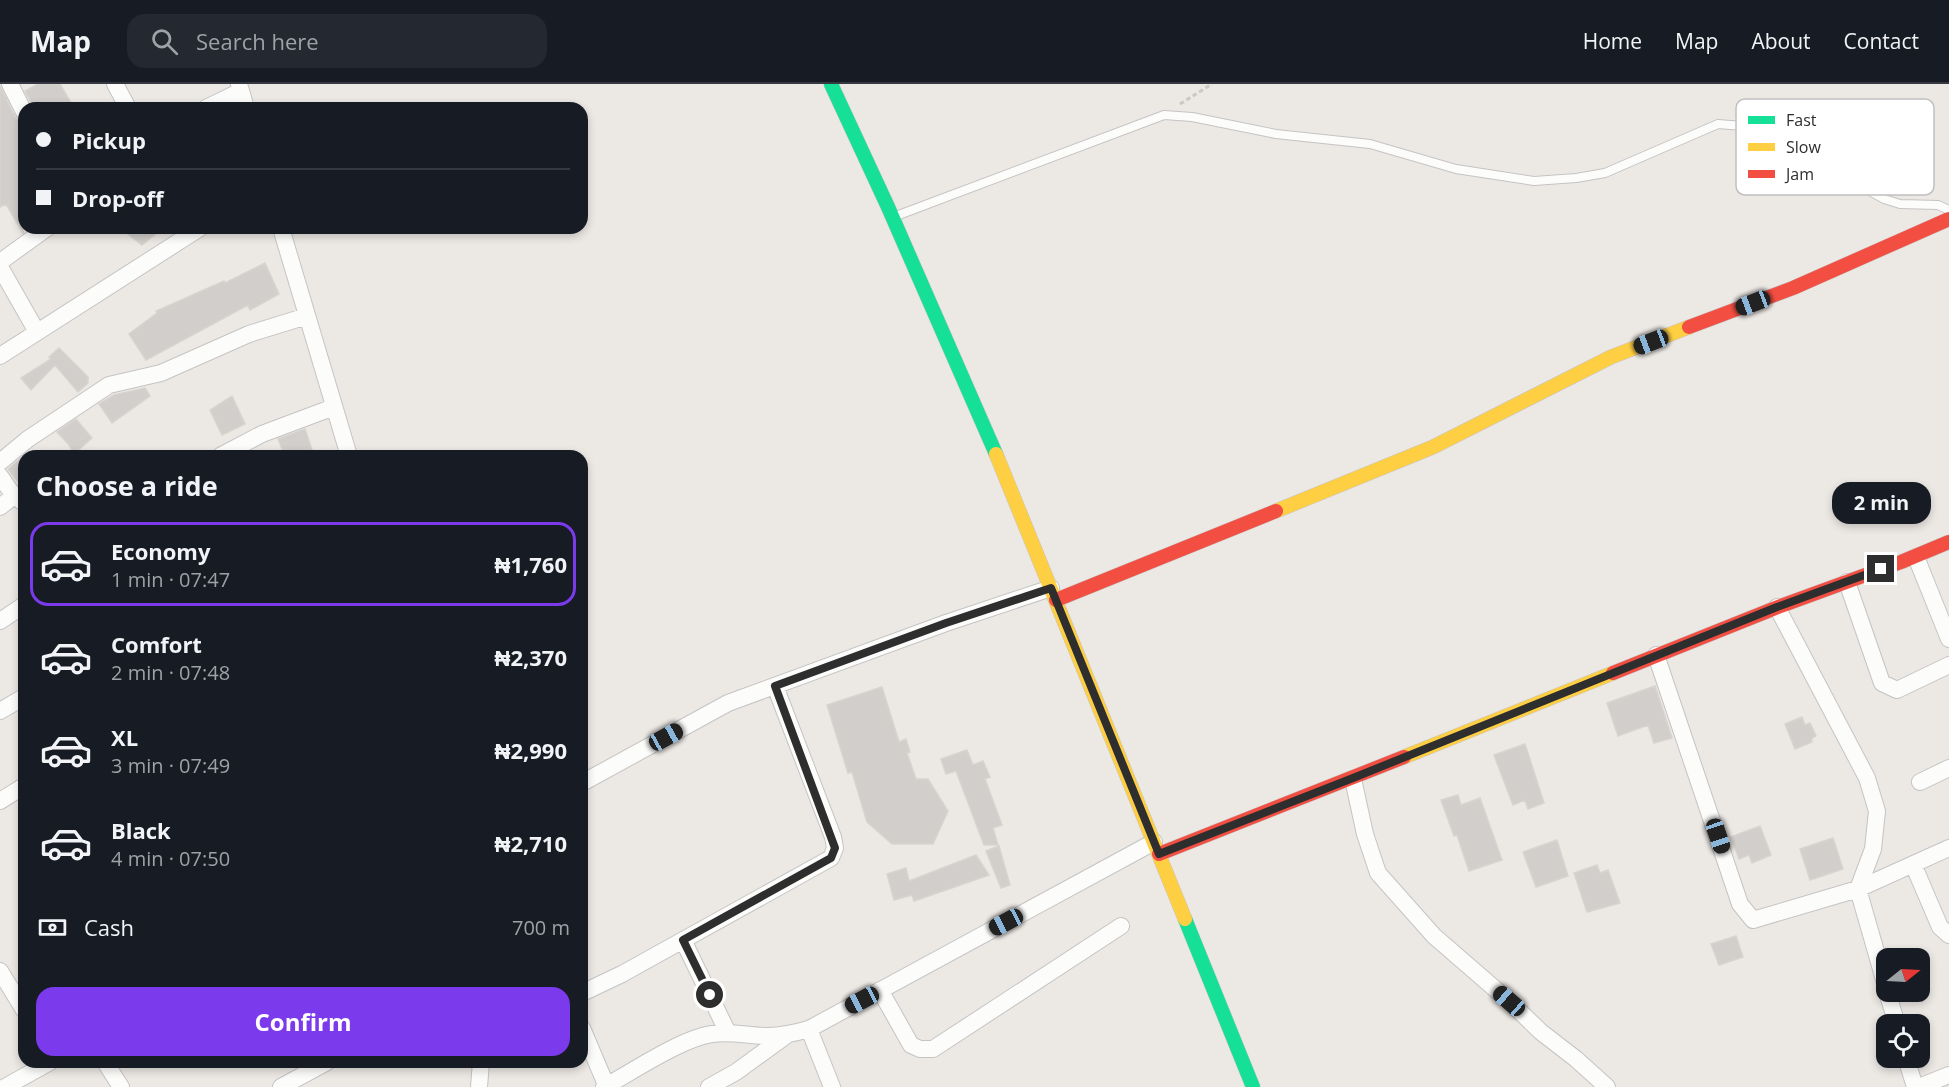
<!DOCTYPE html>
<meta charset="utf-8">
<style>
body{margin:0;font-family:"Open Sans",sans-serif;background:#242831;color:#f1f3f6;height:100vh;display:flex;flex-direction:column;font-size:22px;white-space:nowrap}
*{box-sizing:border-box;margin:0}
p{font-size:20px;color:#9ea1a6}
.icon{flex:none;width:33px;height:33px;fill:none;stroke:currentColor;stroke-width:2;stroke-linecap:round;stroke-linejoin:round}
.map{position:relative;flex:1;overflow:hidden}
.sheet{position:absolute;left:18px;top:366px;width:570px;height:618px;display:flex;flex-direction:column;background:#171b24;border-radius:18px;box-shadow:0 3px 9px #0003}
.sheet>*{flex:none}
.top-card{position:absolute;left:18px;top:18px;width:570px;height:132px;border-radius:18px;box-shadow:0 3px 9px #0003;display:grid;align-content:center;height:132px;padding:0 18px;background:#171b24}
.needle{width:39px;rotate:72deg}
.controls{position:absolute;left:1876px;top:864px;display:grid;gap:12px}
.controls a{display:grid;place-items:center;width:54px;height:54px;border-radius:12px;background:#171b24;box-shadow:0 3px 9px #0003;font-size:30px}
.end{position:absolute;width:27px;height:27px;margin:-14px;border:8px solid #2e2e2e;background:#fff;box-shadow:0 0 0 3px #fff}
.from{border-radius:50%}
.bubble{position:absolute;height:42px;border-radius:18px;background:#171b24;box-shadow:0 3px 9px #0003;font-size:20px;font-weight:700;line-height:42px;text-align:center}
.car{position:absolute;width:18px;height:36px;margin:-18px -9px;border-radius:8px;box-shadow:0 0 4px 2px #0007;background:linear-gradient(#222 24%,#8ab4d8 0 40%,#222 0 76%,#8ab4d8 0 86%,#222 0)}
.top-card b{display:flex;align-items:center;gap:21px;height:57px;font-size:22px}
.top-card b+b{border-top:2px solid #363941}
.top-card i{width:15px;height:15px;background:#f1f3f6}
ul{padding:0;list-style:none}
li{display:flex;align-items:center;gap:18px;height:84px;margin:0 12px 9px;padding:0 6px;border:3px solid transparent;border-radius:18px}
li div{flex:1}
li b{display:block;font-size:22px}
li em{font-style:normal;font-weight:700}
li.selected{border-color:#7c3aed}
li>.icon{width:54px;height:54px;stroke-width:1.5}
h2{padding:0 18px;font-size:27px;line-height:72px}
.pay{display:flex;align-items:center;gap:15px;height:66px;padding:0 18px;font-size:22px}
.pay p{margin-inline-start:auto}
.primary-button{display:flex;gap:12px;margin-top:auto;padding:12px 18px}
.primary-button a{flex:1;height:69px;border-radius:18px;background:#7c3aed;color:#fff;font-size:24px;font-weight:700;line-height:69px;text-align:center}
header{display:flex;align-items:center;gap:36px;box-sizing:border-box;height:84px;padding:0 30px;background:#171b24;border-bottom:2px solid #363941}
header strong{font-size:28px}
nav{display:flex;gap:33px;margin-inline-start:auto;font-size:21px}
.search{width:420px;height:54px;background:#242831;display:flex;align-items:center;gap:15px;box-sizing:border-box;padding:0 21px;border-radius:18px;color:#9ea1a6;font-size:22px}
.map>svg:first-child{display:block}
.building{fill:#d1cecb;stroke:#d7d4d0;stroke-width:1.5}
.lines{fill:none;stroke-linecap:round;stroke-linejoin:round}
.lane-casing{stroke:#c5c4c5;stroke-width:10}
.street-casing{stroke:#c5c4c5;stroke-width:18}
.fast-casing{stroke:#c5c4c5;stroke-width:15}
.slow-casing{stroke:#c5c4c5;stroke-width:15}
.jam-casing{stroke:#c5c4c5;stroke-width:15}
.path{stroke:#c9c9c8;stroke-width:3;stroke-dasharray:4.5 3;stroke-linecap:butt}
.lane{stroke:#fcfcfb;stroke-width:8}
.street{stroke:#fcfcfb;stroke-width:16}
.fast{stroke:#16e098;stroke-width:14}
.slow{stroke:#ffcf43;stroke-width:14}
.jam{stroke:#f24e42;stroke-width:14}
.route{stroke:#2e2e2e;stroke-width:8}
.key{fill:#fff;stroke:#c0c0c0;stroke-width:1.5}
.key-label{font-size:16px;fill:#2e2e2e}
</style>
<header>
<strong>Map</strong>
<div class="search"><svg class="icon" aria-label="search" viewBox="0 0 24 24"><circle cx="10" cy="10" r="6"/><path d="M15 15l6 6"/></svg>Search here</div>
<nav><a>Home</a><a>Map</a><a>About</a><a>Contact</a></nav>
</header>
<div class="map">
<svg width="1949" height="1003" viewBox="0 0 1949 1003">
<rect width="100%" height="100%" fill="#ece8e4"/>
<path class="building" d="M38,0H60L74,24H34L25,7Z
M0,2L15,33L19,37L24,38L23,149L6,120L0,123Z
M120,144H163L142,161Z
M265,179L279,210L250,226L248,221L146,276L129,250L157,229L156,227L224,197L225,199Z
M59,264L88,293V299L78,308L55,281L31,306L21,294L51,275L49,273Z
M145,304L150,312L112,339L99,320L114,311Z
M232,312L245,340L222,351L210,326Z
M76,335L92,354L74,370L69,361L57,348Z
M305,345L314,372H285L278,355Z
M24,372V406L8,385Z
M1655,602L1672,654L1654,659L1648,641L1618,652L1607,619Z
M882,603L899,658L906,655L910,668L907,669L916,695H928L948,727L933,760H892L867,738L852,688L848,689L827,621Z
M1802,633L1805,641L1810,639L1816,652L1812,654V658L1795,665L1785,640Z
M1525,660L1544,719L1528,725L1525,716L1513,721L1494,671Z
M967,666L973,681L983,677L990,693L985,695L1002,741L993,744L998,761H984L956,687L946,690L941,675Z
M1458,711L1461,721L1480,714L1502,776L1469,787L1457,751L1454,752L1441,716Z
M1760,742L1771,771L1752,779L1749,771L1739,775L1731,753Z
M1833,754L1843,785L1810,796L1800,765Z
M1557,756L1568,792L1536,803L1523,768Z
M999,762L1010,801L1001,804L986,767Z
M976,771L989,791L914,817L912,811L894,816L887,790L906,784L909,797Z
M1597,781L1600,789L1608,786L1620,819L1587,828L1574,789Z
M1736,852L1743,873L1719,881L1711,860Z"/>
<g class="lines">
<defs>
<path id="lane" d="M896,132L1164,31L1192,33L1276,50L1370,60L1456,85L1534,97L1576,94L1605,89L1718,40L1743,42L1832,86L1884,115L1900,120L1938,121L1949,126"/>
<path id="street" d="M10,0L24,28
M115,0L128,24
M239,0L246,24
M206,24L241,7
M281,144L349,372
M0,178L47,144
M0,183L37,248
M0,272L200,144
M220,372L262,350L334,323
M0,378L28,355L109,301L161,289L249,250L307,232
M0,392L14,412L24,419
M0,423L14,412
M1916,473L1949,555
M1847,498L1882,599L1897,606L1949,581
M1777,523L1867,694L1877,727L1873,765L1858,805L1887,906
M0,537L24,521
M1656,571L1740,820L1753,836L1858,805L1949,764
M0,627L24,613
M1353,695L1365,750L1378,789L1434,852L1509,917L1541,948L1576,975L1607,1003
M1920,698L1949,684
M582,699L728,619L946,539L1051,504
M0,717L24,702
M1913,780L1940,843L1949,851
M683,856L728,949
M0,887L24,926
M880,906L911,961L920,965H933L1121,842
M1887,908L1897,940
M582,909L622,890L831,774L835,764L833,753L775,602
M582,944L607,1003
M809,945L832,1003
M1906,974L1915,1003
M105,978L121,1003
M5,1003L50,978
M281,1003L327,978
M479,1003L481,978
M604,1003C632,988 682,954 712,950C731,947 749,952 768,952C782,952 795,949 809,945L1154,758
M709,1003L736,988L787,951
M1919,1003L1949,991"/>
<path id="fast" d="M831,0L888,123L996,370
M1185,835L1253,1003"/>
<path id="slow" d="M996,370L1185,835
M1276,427L1433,363L1611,273L1689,243
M1404,673L1613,589"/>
<path id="jam" d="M1689,243L1793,204L1949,135
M1056,516L1276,427
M1613,589L1778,523L1901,478L1949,458
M1159,770L1404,673"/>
</defs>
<use href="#lane" class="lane-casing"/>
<use href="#street" class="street-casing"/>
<use href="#fast" class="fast-casing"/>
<use href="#slow" class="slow-casing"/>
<use href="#jam" class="jam-casing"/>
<path class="path" d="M1180,20L1212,0"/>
<use href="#lane" class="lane"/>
<use href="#street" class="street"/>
<use href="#fast" class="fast"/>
<use href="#slow" class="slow"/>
<use href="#jam" class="jam"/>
</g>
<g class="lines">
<path class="route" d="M710,911L683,856L831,774L835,764L775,602L946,539L1051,504L1159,770L1353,694L1777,523L1881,485"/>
</g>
<rect x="1736" y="15" width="198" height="96" rx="9" class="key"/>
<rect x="1748" y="32" width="27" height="8" fill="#16e098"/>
<rect x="1748" y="59" width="27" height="8" fill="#ffcf43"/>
<rect x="1748" y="86" width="27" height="8" fill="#f24e42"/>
<g class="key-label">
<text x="1786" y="42">Fast</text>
<text x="1786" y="69">Slow</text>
<text x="1786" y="96">Jam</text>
</g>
</svg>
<div class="controls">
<a><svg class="needle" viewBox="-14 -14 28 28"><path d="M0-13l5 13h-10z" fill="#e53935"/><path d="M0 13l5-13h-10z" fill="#9ea1a6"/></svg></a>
<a><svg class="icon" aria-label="locate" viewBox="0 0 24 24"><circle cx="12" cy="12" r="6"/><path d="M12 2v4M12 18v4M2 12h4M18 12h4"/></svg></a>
</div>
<i class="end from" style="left:710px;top:911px"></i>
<i class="end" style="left:1881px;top:485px"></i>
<div class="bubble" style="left:1832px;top:398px;width:99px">2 min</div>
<i class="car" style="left:1753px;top:219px;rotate:249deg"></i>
<i class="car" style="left:1651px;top:258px;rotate:249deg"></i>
<i class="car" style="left:666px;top:653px;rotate:61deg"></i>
<i class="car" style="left:1718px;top:752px;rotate:161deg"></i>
<i class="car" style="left:1006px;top:838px;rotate:242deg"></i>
<i class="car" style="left:862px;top:916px;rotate:242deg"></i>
<i class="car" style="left:1509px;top:917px;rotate:311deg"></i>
<div class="top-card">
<b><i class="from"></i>Pickup</b>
<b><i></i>Drop-off</b>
</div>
<section class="sheet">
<h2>Choose a ride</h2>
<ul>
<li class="selected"><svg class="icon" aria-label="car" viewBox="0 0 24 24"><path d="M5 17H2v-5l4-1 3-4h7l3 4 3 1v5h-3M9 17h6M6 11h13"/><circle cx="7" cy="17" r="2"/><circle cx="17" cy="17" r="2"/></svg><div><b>Economy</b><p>1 min · 07:47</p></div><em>₦1,760</em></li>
<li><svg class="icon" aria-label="car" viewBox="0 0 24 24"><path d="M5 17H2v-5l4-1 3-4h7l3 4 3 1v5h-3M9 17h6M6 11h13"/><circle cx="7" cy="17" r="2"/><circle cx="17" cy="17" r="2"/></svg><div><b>Comfort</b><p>2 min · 07:48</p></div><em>₦2,370</em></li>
<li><svg class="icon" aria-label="car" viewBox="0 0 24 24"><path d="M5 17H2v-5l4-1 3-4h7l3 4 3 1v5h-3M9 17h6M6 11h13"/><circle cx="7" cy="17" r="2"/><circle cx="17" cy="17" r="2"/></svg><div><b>XL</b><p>3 min · 07:49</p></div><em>₦2,990</em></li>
<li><svg class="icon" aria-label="car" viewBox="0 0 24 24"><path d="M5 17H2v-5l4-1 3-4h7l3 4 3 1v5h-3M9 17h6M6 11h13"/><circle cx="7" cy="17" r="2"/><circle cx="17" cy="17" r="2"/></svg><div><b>Black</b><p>4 min · 07:50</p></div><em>₦2,710</em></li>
</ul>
<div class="pay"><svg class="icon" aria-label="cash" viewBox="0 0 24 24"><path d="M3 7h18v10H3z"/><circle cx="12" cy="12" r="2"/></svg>Cash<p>700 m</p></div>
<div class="primary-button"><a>Confirm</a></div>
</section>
</div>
